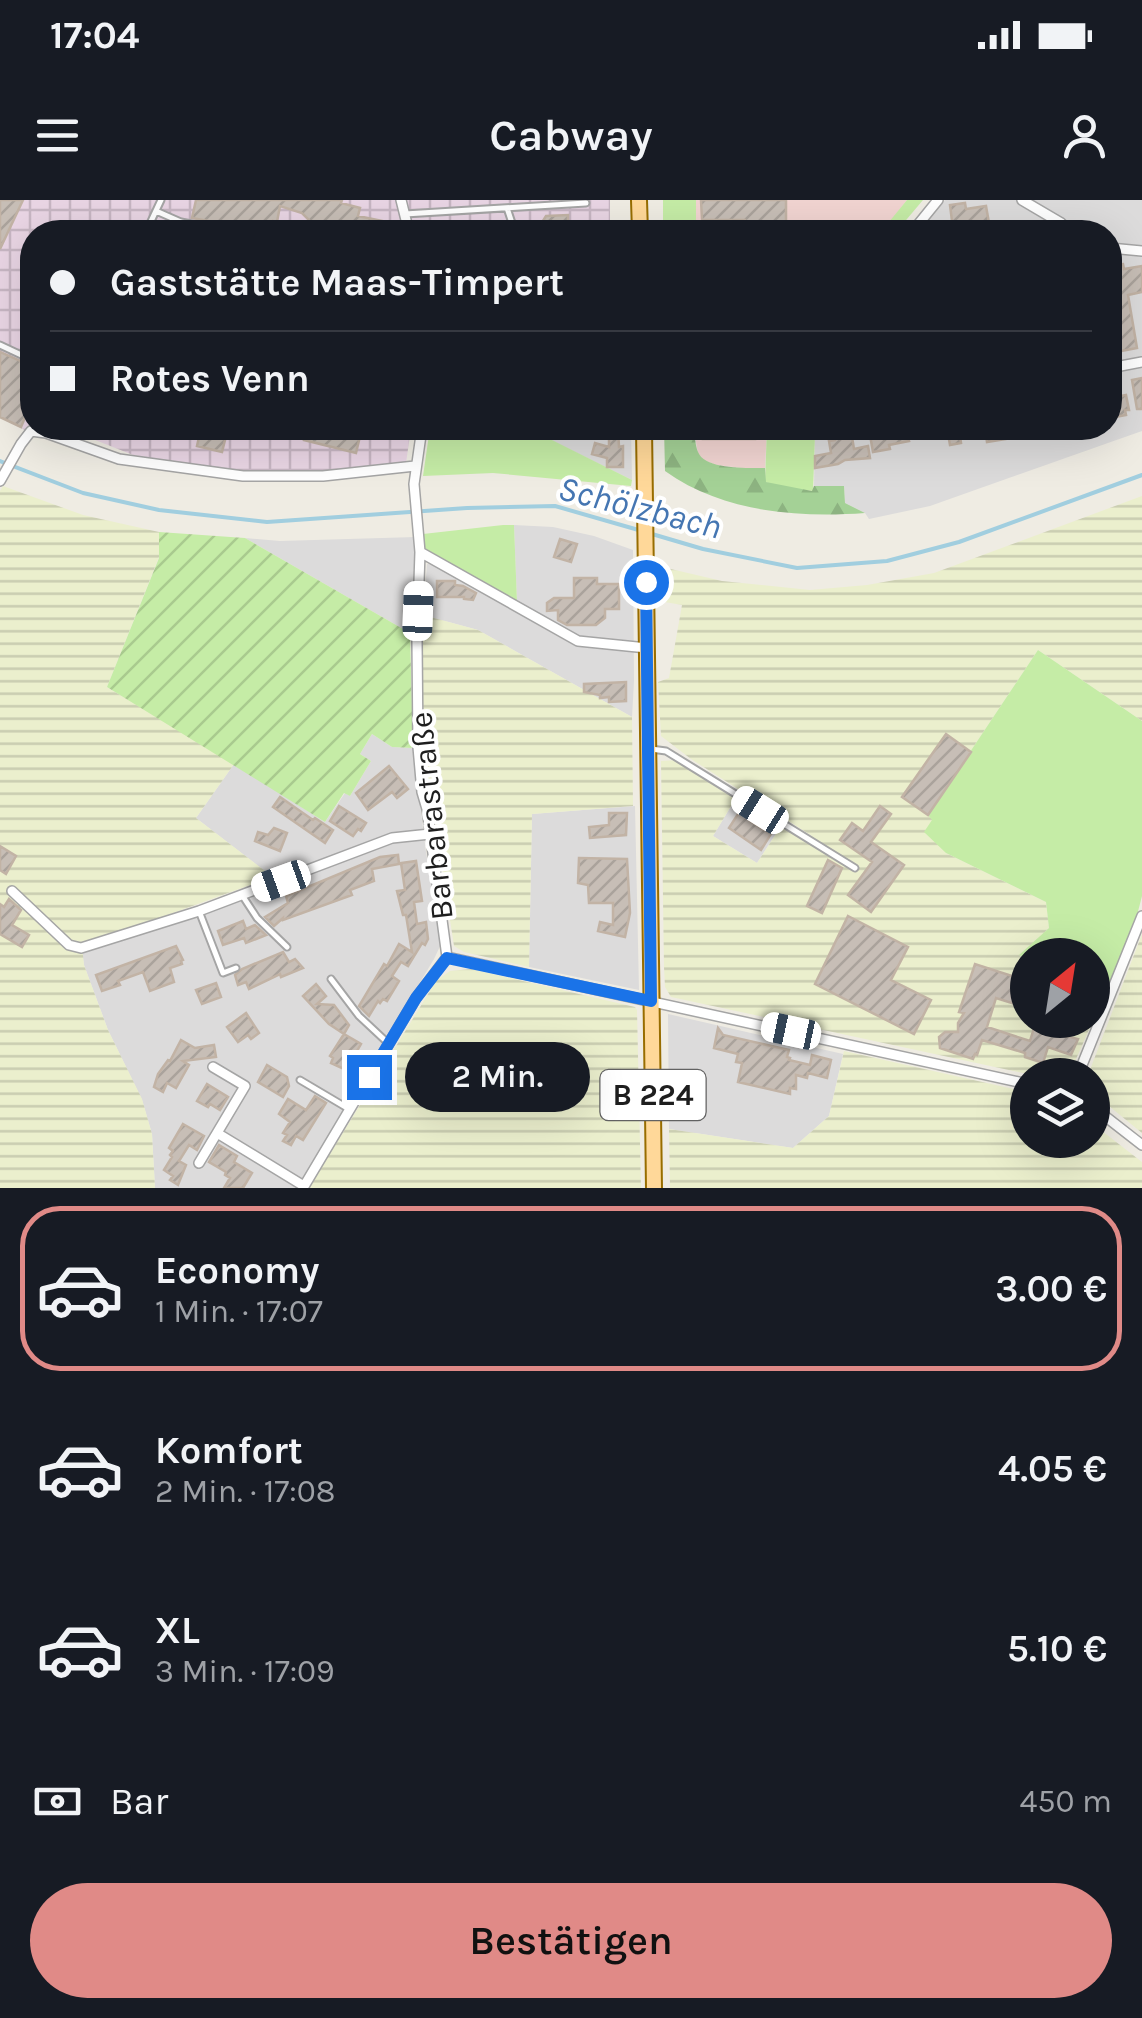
<!DOCTYPE html>
<html lang="de">
<meta charset="utf-8">
<style>
body{margin:0;font-family:Karla,sans-serif;background:#242831;color:#f1f3f6;height:100vh;display:flex;flex-direction:column;font-size:38px;white-space:nowrap}
*{box-sizing:border-box;margin:0}
p{font-size:32px;color:#9ea1a6}
.icon{flex:none;width:55px;height:55px;fill:none;stroke:currentColor;stroke-width:2;stroke-linecap:round;stroke-linejoin:round}
.map{position:relative;height:988px;overflow:hidden}
.drawer{display:flex;flex-direction:column;background:#171b24;flex:1}
.drawer>*{flex:none}
.hud{position:absolute;left:20px;top:20px;width:1102px;height:220px;border-radius:40px;box-shadow:0 10px 40px #0002;display:grid;align-content:center;height:220px;padding:0 30px;background:#171b24}
.needle{width:65px;rotate:30deg}
.fabs{position:absolute;left:1010px;top:738px;display:grid;gap:20px}
.fabs a{display:grid;place-items:center;width:100px;height:100px;border-radius:50%;background:#171b24;box-shadow:0 10px 40px #0002;font-size:50px}
.end{position:absolute;width:45px;height:45px;margin:-22px;border:12px solid #1a73e8;background:#fff;box-shadow:0 0 0 5px #fff}
.from{border-radius:50%}
.bubble{position:absolute;height:70px;border-radius:35px;background:#171b24;box-shadow:0 10px 40px #0002;font-size:32px;font-weight:600;line-height:70px;text-align:center}
.car{position:absolute;width:30px;height:60px;margin:-30px -15px;border-radius:12px;box-shadow:0 0 8px 2px #0007;background:linear-gradient(#fff 24%,#345 0 40%,#fff 0 76%,#345 0 86%,#fff 0)}
.hud b{display:flex;align-items:center;gap:35px;height:95px;font-size:38px}
.hud b+b{border-top:2px solid #363941}
.hud i{width:25px;height:25px;background:#f1f3f6}
ul{padding:18px 0 0;list-style:none}
li{display:flex;align-items:center;gap:30px;height:165px;margin:0 20px 15px;padding:0 10px;border:5px solid transparent;border-radius:40px}
li div{flex:1}
li b{display:block;font-size:38px}
li em{font-style:normal;font-weight:600}
li.selected{border-color:#e08a87}
li>.icon{width:90px;height:90px;stroke-width:1.5}
.pay{display:flex;align-items:center;gap:25px;height:110px;padding:0 30px;font-size:38px}
.pay p{margin-inline-start:auto}
.action{display:flex;gap:20px;margin-top:auto;padding:20px 30px}
.action a{flex:1;height:115px;border-radius:60px;background:#e08a87;color:#111;font-size:40px;font-weight:600;line-height:115px;text-align:center}
.status{display:flex;justify-content:space-between;align-items:center;height:70px;padding:0 50px;background:#171b24;direction:ltr}
.status svg{height:28px;fill:currentColor}
header{display:flex;justify-content:space-between;align-items:center;height:130px;padding:0 30px;background:#171b24;font-size:45px;font-weight:600}
.map>svg:first-child{display:block}
.residential{fill:#dcdbdb}
.commercial{fill:#f1d4d1}
.industrial{fill:url(#industrial-grid)}
.farmland{fill:url(#farmland-rules)}
.grass{fill:#c5eca6}
.forest{fill:url(#forest-firs)}
.garden{fill:url(#garden-furrows)}
.lines{fill:none;stroke-linecap:round;stroke-linejoin:round}
.stream{stroke:#a1cedf;stroke-width:4}
.building{fill:url(#building-hatch);stroke:#c2b3a5;stroke-width:2.5}
.lane-casing{stroke:#a5a5a5;stroke-width:9}
.street-casing{stroke:#a5a5a5;stroke-width:12}
.primary-casing{stroke:#986d00;stroke-width:18}
.lane{stroke:#fff;stroke-width:5}
.street{stroke:#fff;stroke-width:9}
.primary{stroke:#ffd899;stroke-width:14}
.route{stroke:#1a73e8;stroke-width:12}
.labels{text-anchor:middle;stroke-width:8;stroke-linejoin:round;paint-order:stroke}
.shield{fill:#fff;stroke:#626262;stroke-width:2.5}
.shield-label{font-size:30px;font-weight:bold;fill:#1e1e1e}
.street-label{font-size:32px;fill:#1e1e1e;stroke:#fff}
.water-label{font-size:35px;font-style:italic;fill:#4576b2;stroke:#fff}
</style>
<div class="status"><b>17:04</b><svg viewBox="0 0 49 12"><path d="M0 12V9h3v3zM5 12V6h3v6zM10 12V3h3v9zM15 12V0h3v12zM26 1h20v11H26zM47 4h2v5h-2z"/></svg></div>
<header><svg class="icon" aria-label="menu" viewBox="0 0 24 24"><path d="M4 6h16M4 12h16M4 18h16"/></svg>Cabway<svg class="icon" aria-label="person" viewBox="0 0 24 24"><circle cx="12" cy="8" r="4"/><path d="M4 21q1-7 8-7t8 7"/></svg></header>
<div class="map">
<svg width="1142" height="988" viewBox="0 0 1142 988">
<defs>
<pattern id="industrial-grid" width="8" height="8" patternUnits="userSpaceOnUse" patternTransform="scale(2.5)"><rect width="8" height="8" fill="#e9d5e4"/><path d="M0 4h8M4 0v8" fill="none" stroke="#c7b6c3"/></pattern>
<pattern id="farmland-rules" width="6" height="5" patternUnits="userSpaceOnUse" patternTransform="scale(2.5)"><rect width="6" height="5" fill="#ebefcd"/><path d="M0 2.5h6" fill="none" stroke="#c9ccb0"/></pattern>
<pattern id="forest-firs" width="22" height="20" patternUnits="userSpaceOnUse" patternTransform="scale(2.5)"><rect width="22" height="20" fill="#a4d196"/><path d="M5 1l3.5 6h-7zM16 11l3.5 6h-7z" fill="#8db381"/></pattern>
<pattern id="garden-furrows" width="10" height="10" patternUnits="userSpaceOnUse" patternTransform="scale(2.5)"><rect width="10" height="10" fill="#c5eca6"/><path d="M-1 1l2-2M0 10L10 0M9 11l2-2" fill="none" stroke="#a9ca8e"/></pattern>
<pattern id="building-hatch" width="6" height="6" patternUnits="userSpaceOnUse" patternTransform="scale(2.5)"><rect width="6" height="6" fill="#c7beb6"/><path d="M-1 1l2-2M0 6l6-6M5 7l2-2" fill="none" stroke="#aaa39c"/></pattern>
</defs>
<rect width="100%" height="100%" fill="#efece3"/>
<path class="residential" d="M945,0H1142V231L930,306L869,319L865,313L845,303L844,286H814L815,234L855,228H1110V32H920Z
M528,228H631L632,280L555,242Z
M514,325L553,327L594,336L633,350L634,481L632,517L478,430L423,415L427,364L439,365L517,402Z
M416,337L410,433L245,338L280,341Z
M372,534L392,547L413,548L426,652L442,742L434,759L297,988H155L152,934L142,900L108,830L84,765L82,752L284,686L196,618L234,564L325,622L345,593L350,596L371,561L360,554Z
M736,598L781,626L757,663L713,636Z
M635,606L639,790L529,767L532,614Z
M668,814L843,854L829,916L793,948L669,929Z"/>
<path class="commercial" d="M696,0H907L882,32H696Z
M694,228H767L765,268H742L716,265L704,260L698,254Z"/>
<path class="industrial" d="M0,0H610V32H32V222L25,230L0,218Z
M65,228H411L406,263L322,272H242L133,255Z"/>
<path class="farmland" d="M3,286L83,315L159,332V357L107,487L234,564L196,618L269,674L254,681L253,684L82,746L84,765L108,830L142,899L152,934L155,988H0V291Z
M1142,296V521L1038,450L928,615L933,620L946,653L1046,702L1049,728L1020,756L1027,759L1028,820H1092L1093,783L1107,789L1069,875H1032L671,797L665,787L664,767L661,561L677,560L736,598L713,636L757,663L781,626L813,645L812,636L691,559L661,536L658,482L669,478L682,405L659,401L658,366L722,381L810,390L867,385L934,373Z
M423,415L478,430L632,517L633,606L532,614L529,767L464,752L454,746L433,609L431,608L426,591L421,441Z
M1142,734V933L1093,893L1092,875H1088Z
M471,769L635,807L637,810L641,988H309L436,781L450,771Z
M844,851L1027,892L1028,940H1092L1093,924L1142,962V988H670L669,929L793,948L829,916Z"/>
<path class="grass" d="M663,0H696V32H699H663Z
M907,0H923L896,32H891L884,28Z
M430,228H528L632,280L631,286L493,273L423,276Z
M767,228H822L823,233L815,235L813,291L786,288L765,282Z
M503,325H514L517,402L425,350L423,334Z
M1038,450L1142,521V696L1134,727L1107,789L1093,783L1092,755H1028L1027,759L1019,755L1049,728L1046,702L946,653L924,632L932,620L928,615Z"/>
<path class="forest" d="M664,228H694C695,235 695,245 698,252C705,270 749,268 765,268L766,282L812,291L814,286H844L845,303L865,313C797,318 722,312 665,271Z"/>
<path class="garden" d="M159,332L245,338L410,433L413,548L392,547L372,534L360,554L371,561L350,596L344,593L325,622L107,487L159,358Z"/>
<g class="lines">
<path class="stream" d="M0,261L83,293L159,310L267,322L467,308L555,306L642,331
M652,334L703,349L797,368L887,361L959,342L1142,275"/>
</g>
<path class="building" d="M0,0H23L0,49Z
M196,0H342L341,3L360,8L358,16L387,22L384,32H337L309,26V20L302,13L280,6L277,22L273,21L271,30L252,26L251,32H240L235,26L192,18Z
M701,0H786V25H745V20H702Z
M965,3L966,9L986,6L989,23H994L996,32H980L979,26L967,27L963,32H943L948,22L952,21L950,5Z
M568,15V25L597,23V32H542L541,24L546,16Z
M1123,64L1124,69L1142,66V92L1128,95L1137,148L1116,152L1110,119V116L1113,115L1110,99V65Z
M0,152L32,166V201L21,227L0,217Z
M1142,178V209H1137L1132,180Z
M1126,195L1129,210H1125L1126,215L1110,218V198Z
M201,228H228L222,252L197,246Z
M307,228H362L356,253L304,240Z
M609,228H618L619,247L623,246V267H607V258L592,254L595,243L609,247Z
M703,228H755V239H703Z
M897,228H918L920,236L908,238L909,241L889,245L890,249L873,252L870,235L897,230Z
M947,228H978L979,232L960,236L961,243L950,245Z
M985,228H1050V232L987,242Z
M837,236L840,239L852,237L854,249L868,246L870,258L845,260L838,264L815,268V256L831,253L829,241L835,240Z
M560,339L577,344L571,362L554,357Z
M574,378H597V384H619V409H605V418L596,425H567L558,420V410L547,411V403L554,398H574Z
M437,381H455V385L463,386L476,393L473,400L464,399V397H437Z
M626,482V501L609,502V497L600,498V495L584,492V484Z
M946,534L971,552L928,615L902,597Z
M389,566L408,589L397,598L392,592L368,610L356,593Z
M280,597L313,620L315,618L333,630L325,643L273,607Z
M339,606L366,623L361,631L358,629L353,636L330,621Z
M880,606L891,614L871,642L904,665L871,712L848,695L872,662L840,640L852,623L863,631Z
M740,611L751,618L750,621L771,634L761,650L729,628Z
M609,613H627L626,635L590,638L589,627L609,625Z
M274,628L287,633L280,651L255,641L258,632L268,635Z
M0,646L16,656L6,674L0,670Z
M398,655L399,664L372,669L374,681L350,690L352,695L283,720V718L274,726L265,717L288,703L286,696L380,657Z
M579,658L627,659L630,713L625,737L598,731L600,722L613,725V703H589L588,685L578,683Z
M828,660L842,668L822,713L807,706Z
M416,661L422,701L414,702L417,724L426,722L428,739L425,745L422,743L408,766L401,762L392,776L399,781L387,801L383,799L380,803L378,801L369,816L359,806L384,764L387,766L399,744L412,752L406,715H403L397,691L405,690L401,663Z
M9,699L21,710L12,725L29,735L22,747L0,734V704L4,707Z
M848,716L908,747L891,780L931,800L914,834L815,784Z
M243,721L246,729L255,725L266,735L246,743L244,738L223,745L218,731Z
M176,746L183,760L181,761L182,764L170,768L174,782L150,791L143,772L118,781L120,785L102,791L96,775Z
M283,752L289,762L295,759L303,768L281,777L280,774L249,789L246,782L238,785L235,775L242,769Z
M1020,761L1028,764V808L996,798L987,827L1030,841L1034,828L1059,836V834L1078,839L1071,855L1048,847L1043,863L1025,857V853L982,840L977,855L975,854L973,859L940,848L939,837L945,832H958V823L964,813L959,812L975,764L1015,777Z
M216,783L221,797L202,804L196,790Z
M316,784L326,796L317,804L334,805L349,825L344,834L329,824L303,796Z
M246,813L259,833L251,839L248,835L238,842L227,827Z
M718,828L723,835L789,850L787,857L790,858L789,860L810,865L812,855L831,860L827,878L808,873L807,878L796,875V889L790,888V894L738,882L742,863L736,862L738,854L714,848Z
M344,834L361,844L346,870L331,863L333,858L330,856Z
M181,840L195,848L214,845L216,857L183,861L189,865L176,888L167,883L163,892L154,887L158,874L168,860L170,861Z
M267,865L287,877L289,886L283,897L258,882Z
M207,884L228,897L220,910L210,904L208,907L197,901Z
M315,896L326,903L303,940L296,936L291,945L283,941L287,935L283,933L290,922L279,914L288,899L306,910Z
M183,924L204,936L197,950L189,945L179,961L186,965L178,985L170,980L173,976L164,970L172,957L170,955L173,951L169,948Z
M219,945L237,956L234,962L252,973L243,988H224L230,978L225,975L226,972L209,962Z"/>
<g class="lines">
<defs>
<path id="lane" d="M507,8L515,32
M156,11L181,22L234,32
M405,14L586,3
M146,32L161,0
M0,145L32,160
M651,549L666,551L855,668
M242,695L257,718L287,747
M199,711L223,773L236,768
M331,779L359,816L389,844
M300,880L349,909"/>
<path id="street" d="M401,0L409,32
M1022,0L1061,23L1070,32
M912,32L938,0
M1110,48L1142,51
M1110,168L1142,162
M422,228L414,284L420,352L417,441L418,547L422,592L427,609L447,757
M0,281L21,244L31,231L46,233L119,259L243,276H323L415,266
M420,352L578,441L647,448
M12,691L69,745L81,748L199,711L392,638L430,634
M447,757L1028,884
M213,867L245,886L217,933L304,986
M1078,875L1142,716
M1092,906L1142,945
M199,963L217,933
M303,988L416,798L447,757"/>
<path id="primary" d="M639,0L640,32
M644,228L654,988"/>
</defs>
<use href="#lane" class="lane-casing"/>
<use href="#street" class="street-casing"/>
<use href="#primary" class="primary-casing"/>
<use href="#lane" class="lane"/>
<use href="#street" class="street"/>
<use href="#primary" class="primary"/>
</g>
<g class="lines">
<path class="route" d="M369,877L416,798L447,758L651,801L646,382"/>
</g>
<g class="labels">
<rect class="shield" x="600.5" y="870" width="105" height="50" rx="8"/>
<g class="shield-label">
<text x="653" y="905">B 224</text>
</g>
<g class="street-label">
<text transform="translate(431 616) rotate(-96)" y="11">Barbarastraße</text>
</g>
<g class="water-label">
<text transform="translate(640 307) rotate(14)" y="12">Schölzbach</text>
</g>
</g>
</svg>
<div class="fabs">
<a><svg class="needle" viewBox="-14 -14 28 28"><path d="M0-13l5 13h-10z" fill="#e53935"/><path d="M0 13l5-13h-10z" fill="#9ea1a6"/></svg></a>
<a><svg class="icon" aria-label="layers" viewBox="0 0 24 24"><path d="M12 4l9 5-9 5-9-5zM3 14l9 5 9-5"/></svg></a>
</div>
<i class="end from" style="left:646px;top:382px"></i>
<i class="end" style="left:369px;top:877px"></i>
<div class="bubble" style="left:405px;top:842px;width:185px">2 Min.</div>
<i class="car" style="left:418px;top:411px;rotate:2deg"></i>
<i class="car" style="left:760px;top:610px;rotate:302deg"></i>
<i class="car" style="left:281px;top:681px;rotate:250deg"></i>
<i class="car" style="left:791px;top:831px;rotate:282deg"></i>
<div class="hud">
<b><i class="from"></i>Gaststätte Maas-Timpert</b>
<b><i></i>Rotes Venn</b>
</div>
</div>
<section class="drawer">
<ul>
<li class="selected"><svg class="icon" aria-label="car" viewBox="0 0 24 24"><path d="M5 17H2v-5l4-1 3-4h7l3 4 3 1v5h-3M9 17h6M6 11h13"/><circle cx="7" cy="17" r="2"/><circle cx="17" cy="17" r="2"/></svg><div><b>Economy</b><p>1 Min. · 17:07</p></div><em>3.00 €</em></li>
<li><svg class="icon" aria-label="car" viewBox="0 0 24 24"><path d="M5 17H2v-5l4-1 3-4h7l3 4 3 1v5h-3M9 17h6M6 11h13"/><circle cx="7" cy="17" r="2"/><circle cx="17" cy="17" r="2"/></svg><div><b>Komfort</b><p>2 Min. · 17:08</p></div><em>4.05 €</em></li>
<li><svg class="icon" aria-label="car" viewBox="0 0 24 24"><path d="M5 17H2v-5l4-1 3-4h7l3 4 3 1v5h-3M9 17h6M6 11h13"/><circle cx="7" cy="17" r="2"/><circle cx="17" cy="17" r="2"/></svg><div><b>XL</b><p>3 Min. · 17:09</p></div><em>5.10 €</em></li>
</ul>
<div class="pay"><svg class="icon" aria-label="cash" viewBox="0 0 24 24"><path d="M3 7h18v10H3z"/><circle cx="12" cy="12" r="2"/></svg>Bar<p>450 m</p></div>
<div class="action"><a>Bestätigen</a></div>
</section>
